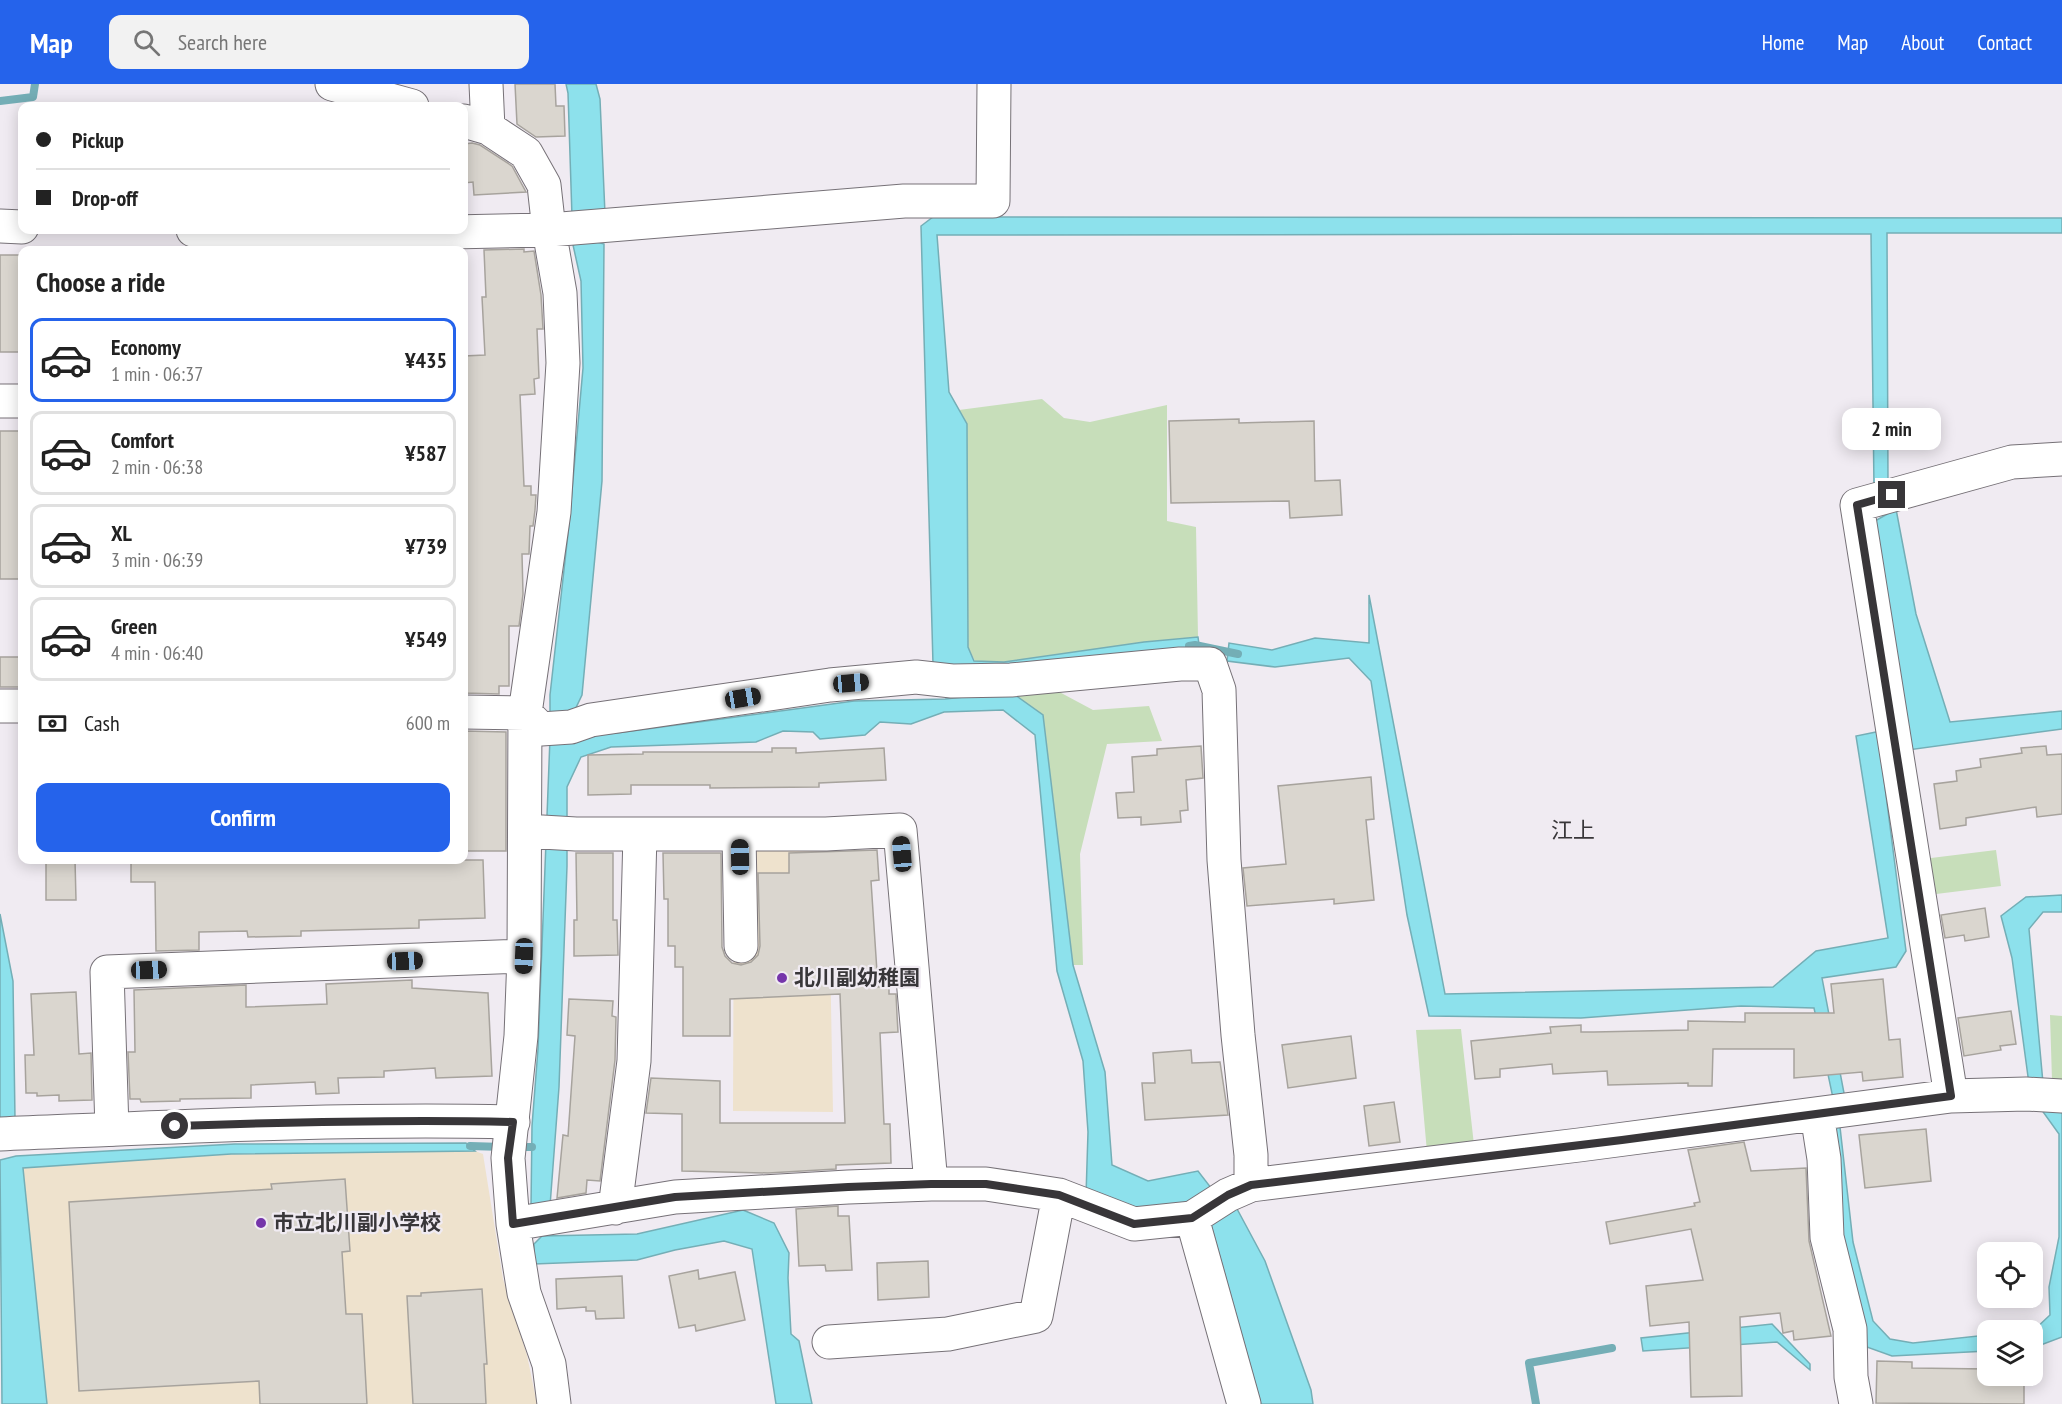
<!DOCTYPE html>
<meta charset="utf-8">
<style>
body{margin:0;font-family:"PT Sans Narrow","Noto Sans JP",sans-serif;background:#f2f2f2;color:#222;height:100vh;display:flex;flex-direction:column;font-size:22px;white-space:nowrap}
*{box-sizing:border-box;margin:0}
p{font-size:20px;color:#767676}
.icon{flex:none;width:33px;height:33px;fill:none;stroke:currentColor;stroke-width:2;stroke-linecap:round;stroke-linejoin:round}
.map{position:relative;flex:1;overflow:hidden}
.drawer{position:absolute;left:18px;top:162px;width:450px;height:618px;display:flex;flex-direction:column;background:#fff;border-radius:12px;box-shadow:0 3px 15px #0003}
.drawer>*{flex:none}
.top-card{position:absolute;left:18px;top:18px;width:450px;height:132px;border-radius:12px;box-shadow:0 3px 15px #0003;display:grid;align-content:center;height:132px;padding:0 18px;background:#fff}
.fabs{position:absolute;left:1977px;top:1158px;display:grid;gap:12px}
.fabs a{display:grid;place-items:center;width:66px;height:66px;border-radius:12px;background:#fff;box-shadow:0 3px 15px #0003;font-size:30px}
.end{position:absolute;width:27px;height:27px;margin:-14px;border:8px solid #383639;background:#fff;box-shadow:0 0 0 3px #fff}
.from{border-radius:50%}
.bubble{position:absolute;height:42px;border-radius:12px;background:#fff;box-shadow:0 3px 15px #0003;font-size:20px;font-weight:800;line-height:42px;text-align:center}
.car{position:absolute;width:18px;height:36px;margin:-18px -9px;border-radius:8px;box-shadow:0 0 4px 2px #0007;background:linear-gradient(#222 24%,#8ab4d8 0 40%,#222 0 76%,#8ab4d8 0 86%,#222 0)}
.top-card b{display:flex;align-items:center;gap:21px;height:57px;font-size:22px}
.top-card b+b{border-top:2px solid #e0e0e0}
.top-card i{width:15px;height:15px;background:#222}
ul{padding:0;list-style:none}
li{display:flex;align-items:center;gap:18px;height:84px;margin:0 12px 9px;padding:0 6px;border:3px solid #e0e0e0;border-radius:12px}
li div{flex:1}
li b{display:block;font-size:22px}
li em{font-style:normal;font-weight:800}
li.active{border-color:#2563eb}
li>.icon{width:54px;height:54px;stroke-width:1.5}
h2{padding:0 18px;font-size:27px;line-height:72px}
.pay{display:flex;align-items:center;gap:15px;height:66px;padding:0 18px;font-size:22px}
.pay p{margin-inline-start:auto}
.button{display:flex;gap:12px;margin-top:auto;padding:12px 18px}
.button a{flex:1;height:69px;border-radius:12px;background:#2563eb;color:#fff;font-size:24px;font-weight:800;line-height:69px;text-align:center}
header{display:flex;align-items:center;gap:36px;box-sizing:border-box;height:84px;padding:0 30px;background:#2563eb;color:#fff}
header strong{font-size:28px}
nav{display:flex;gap:33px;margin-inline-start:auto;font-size:21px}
.search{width:420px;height:54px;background:#f2f2f2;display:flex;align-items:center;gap:15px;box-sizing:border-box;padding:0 21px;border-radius:12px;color:#767676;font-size:22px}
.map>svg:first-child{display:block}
.education{fill:#eee2cd}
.green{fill:#c7deba}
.water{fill:#8de1ec;stroke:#74aeb6;stroke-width:1.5}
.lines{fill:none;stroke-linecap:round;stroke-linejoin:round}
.stream{stroke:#74aeb6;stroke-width:8}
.building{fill:#dad6cf;stroke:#a7a39d;stroke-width:1.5}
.street-casing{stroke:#767177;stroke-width:35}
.secondary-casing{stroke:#767177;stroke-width:35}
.street{stroke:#fff;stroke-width:33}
.secondary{stroke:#fff;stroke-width:33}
.route{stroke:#383639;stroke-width:8}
.poi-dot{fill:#7535aa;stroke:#f0ebf2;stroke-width:2}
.labels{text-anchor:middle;stroke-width:4.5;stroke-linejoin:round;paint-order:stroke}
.poi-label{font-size:21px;font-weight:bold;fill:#383639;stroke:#f0ebf2;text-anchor:start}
.neighbourhood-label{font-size:22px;fill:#383639;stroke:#f0ebf2}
</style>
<header>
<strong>Map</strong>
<div class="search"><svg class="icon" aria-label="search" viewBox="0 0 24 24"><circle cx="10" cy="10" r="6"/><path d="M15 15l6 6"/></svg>Search here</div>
<nav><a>Home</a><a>Map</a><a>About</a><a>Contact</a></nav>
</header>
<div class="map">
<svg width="2062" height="1320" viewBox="0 0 2062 1320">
<rect width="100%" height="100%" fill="#f0ebf2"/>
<path class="education" d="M828,759L833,1028L733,1027L734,762Z
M475,1067L483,1070L503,1195L527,1271L537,1320H47L23,1084L231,1070Z"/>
<path class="green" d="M1042,315L1064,334L1090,338L1167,321V437L1196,443L1198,553L1144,558L1004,578L975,577L968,563L967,340L959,326Z
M1050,603L1093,626L1149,622L1162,657L1107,660L1080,770L1083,881H1073L1043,631L1011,608Z
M1996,766L2001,802L1928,811L1923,775Z
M2050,931L2062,932V996H2052Z
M1461,945L1474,1061L1427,1068L1416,946Z"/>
<path class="water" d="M566,0H596L600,15L605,130L572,133L568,9Z
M933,133L2062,134V149H1887L1888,401L1874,406L1871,150L937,151L949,308L967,340L968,563L974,577L1004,578L1144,558L1198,553L1200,568L1011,586L933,580L921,142Z
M587,155L604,160L602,397L582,611L571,634L550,636V611L569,441L583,284L581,197L573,161Z
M1896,425L1916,530L1950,638L2062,627V645L1908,666L1875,437Z
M1369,511L1445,910L1773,903L1816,867L1888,854L1856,652L1881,647V672L1906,867L1896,883L1822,894L1844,1009L1840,1043L1853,1158L1873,1237L1890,1255L1913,1259L1987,1251V1267L1892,1272L1864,1262L1839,1159L1833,1014L1814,924L1741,922L1581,934L1429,932L1407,831L1371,597L1349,574L1275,583L1227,577L1229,559L1272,566L1315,554L1369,559Z
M1011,608L1043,631L1073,881L1105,988L1112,1081L1148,1097L1198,1087L1215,1109L1174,1122L1136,1127L1086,1112L1088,1048L1083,977L1057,887L1035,651L1003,626L944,628L911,640L880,638L865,651L820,655L813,648L783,647L756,658L611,663L581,673L567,703V782L559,1003L550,1122L531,1123L532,1042L538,965L550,654L617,649L854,617L945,615Z
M2062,811V828H2043L2029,845L2043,999L2029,1000L2012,874L2001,832L2026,813Z
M0,830L13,897L15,1035L0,1034Z
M2041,1025L2062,1028V1253L2033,1264V1247L2050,1231L2049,1203L2059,1153V1050Z
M466,1059L475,1067L231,1070L23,1084L47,1320H2L0,1076L16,1072L235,1060Z
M1236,1123L1265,1177L1311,1306L1313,1320H1261L1211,1141Z
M743,1126L774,1139L789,1169L788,1194L791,1250L799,1257L812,1320H776L752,1165L724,1157L675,1166L637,1176L534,1180V1160L542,1152L637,1150Z
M1772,1240L1810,1280V1286L1777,1258L1643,1267L1641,1254Z"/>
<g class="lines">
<path class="stream" d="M0,17L33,13L35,0
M1189,562L1195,561L1238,570
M470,1062L503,1063
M516,1063H532
M1536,1320L1529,1279L1612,1264"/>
</g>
<path class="building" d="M515,0H555L556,22H564L565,52L536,53L517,40Z
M472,59L480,61L512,82L526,108L474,111L473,98L464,99V60Z
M524,165V168L534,167L541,211L543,245H537L539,294L534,295L535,310L520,311L524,402H531V411H536L535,426L533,442H530L529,470H522L523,510L519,542H509V602H499V610L464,609V272L485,271L482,213H486L484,166Z
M0,171H22V268H0Z
M1239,335V339L1314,337L1315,397L1340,396L1342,431L1290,434L1289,417L1171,419L1169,337Z
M0,347H22V495H0Z
M0,573H22V603H0Z
M464,647L506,648V767H467L466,713H464Z
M1201,662L1203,694L1186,696L1188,726L1180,727L1181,738L1141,741V733L1118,734L1116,709L1134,708L1132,673L1157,671V665Z
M2046,662L2047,671L2062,670V730L2037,733L2036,723L1966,734V741L1940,745L1934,700L1957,697L1956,687L1981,683L1980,675L2022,669L2021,664Z
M772,664H796V669L884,664L886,696L819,699V703L710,704V701H631V710L588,711V671L643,670V668H772Z
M1371,693L1374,735L1366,736L1374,816L1334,820V815L1247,822L1243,784L1286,780L1278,702Z
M877,766L879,796L871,797L878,903H889V910H896L897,931L898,948L880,949L884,1040H890L891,1079L836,1081V1085L768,1089L682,1087V1030L646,1029L651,994L720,997V1039H845L840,910L730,915V952H683V883H675V862H668V815H664L663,769H721L722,863L725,872L732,879L741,881L751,878L758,871L760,862L758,789H789V769Z
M576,769H613V836H617L618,871L574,872V836H577Z
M46,776H75L76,816H46Z
M131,776H483L485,834L419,836V844L301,847V852L248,853L247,847L199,848V866L156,867L155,798H131Z
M1985,824L1989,853L1965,857L1964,851L1945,854L1941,831Z
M1883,895L1889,956L1900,955L1903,993L1863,997L1862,988L1794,994V965H1713L1712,1002H1688V999L1608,1001L1607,987L1553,990L1552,980L1500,985V993L1475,995L1471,957L1551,949L1550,943L1581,941V948H1594L1688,946V937L1745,938V929H1834L1831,900Z
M412,896V904L488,909L492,992L436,994L435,984L384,987V993L338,994L339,1009L316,1010L315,998L251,1001V1014L180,1015V1017L141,1018L140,1015H130L128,968H135L134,906L246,901V923L327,920L326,900Z
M76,908L79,970L91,969L92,1016L59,1017V1011L37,1012V1009H26L25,971H34L31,910Z
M569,915L613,917L612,932L616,933L615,976L600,1097L587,1096L586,1109L557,1114L563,1051L568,1052L575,952L567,951Z
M2011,927L2016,960L2000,962L2001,966L1964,972L1958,934Z
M1351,952L1356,994L1288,1004L1282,961Z
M1191,966L1192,979L1220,978L1228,1031L1145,1036L1142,999H1155L1153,969Z
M1394,1018L1400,1058L1369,1062L1364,1022Z
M1926,1045L1931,1097L1865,1104L1859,1051Z
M1744,1058L1751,1087L1806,1084L1809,1157L1831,1252L1794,1256L1793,1247L1783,1249L1780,1229L1740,1233L1742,1312L1691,1313L1689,1238L1650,1242L1646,1202L1703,1196L1691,1145L1610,1160L1606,1138L1695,1122L1694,1119L1700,1118L1688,1066Z
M345,1095L350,1167L342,1168L346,1230H362L367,1320H260L259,1297L79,1307L69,1118L272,1105L271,1100Z
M838,1122V1132H849L852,1186L826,1187L825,1181L799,1182L796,1125Z
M928,1177L929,1213L878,1216L877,1179Z
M698,1186L699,1195L735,1188L745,1236L696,1247L695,1241L679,1244L669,1192Z
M622,1192L624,1234L596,1235L595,1227H586V1223L557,1225L556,1195Z
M482,1205L487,1280H484L486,1320H413L407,1212H421V1209Z
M1877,1277L1912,1278V1284L1988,1285V1292H2024V1320L1876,1319Z"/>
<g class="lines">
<defs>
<path id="street" d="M332,0L412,22
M486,0L488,44
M464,37L488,44L526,69L544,101L549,146L560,209L563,279L554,428L525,629L524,872L521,952L508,1074L513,1140L524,1209L549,1280L554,1320
M0,142L22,143
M193,146L406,149L549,146L904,117H993L994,0
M0,317H22
M0,622H22
M464,628L525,629L541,645L571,643L591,636L830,601L916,593L952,597L1011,596L1180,580H1210L1219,606L1224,776L1238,951L1251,1071V1101
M525,747L576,750H826L900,746L931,1100
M739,750L741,862
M1951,1012L1857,421L2012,378L2062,375
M1817,1030L1824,1075L1827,1153L1850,1245L1851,1293L1856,1320
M112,1045L107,888L524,872
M615,1124L634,977L640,750
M1192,1134L1244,1320
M513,1140L675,1113L848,1103L931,1100H986L1059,1111L1134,1140L1192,1134L1228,1111L1251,1101L1579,1061L1951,1012L2026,1010L2062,1012
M829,1258L948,1250L1036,1232L1059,1111"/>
<path id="secondary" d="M0,1050C171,1043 341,1034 513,1038"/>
</defs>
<use href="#street" class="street-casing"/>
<use href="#secondary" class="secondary-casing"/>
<use href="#street" class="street"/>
<use href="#secondary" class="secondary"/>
</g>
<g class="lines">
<path class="route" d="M175,1042C288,1038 400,1035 513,1038L508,1074L513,1140L675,1113L848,1103L931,1100H986L1059,1111L1134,1140L1192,1134L1228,1111L1251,1101L1622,1056L1951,1012L1857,421L1892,411"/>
</g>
<g class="poi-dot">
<circle cx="782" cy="894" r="6"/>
<circle cx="261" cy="1139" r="6"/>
</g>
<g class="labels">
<g class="poi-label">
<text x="794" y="901">北川副幼稚園</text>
<text x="273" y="1146">市立北川副小学校</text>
</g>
<g class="neighbourhood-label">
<text x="1573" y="754">江上</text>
</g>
</g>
</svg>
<div class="fabs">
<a><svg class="icon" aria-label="locate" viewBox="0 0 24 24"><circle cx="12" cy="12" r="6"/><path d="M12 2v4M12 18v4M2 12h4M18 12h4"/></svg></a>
<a><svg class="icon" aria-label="layers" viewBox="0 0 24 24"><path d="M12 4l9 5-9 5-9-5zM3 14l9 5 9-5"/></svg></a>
</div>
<i class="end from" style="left:175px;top:1042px"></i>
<i class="end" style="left:1892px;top:411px"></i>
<div class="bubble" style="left:1842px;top:324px;width:99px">2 min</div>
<i class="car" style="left:851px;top:599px;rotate:85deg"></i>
<i class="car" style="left:743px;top:614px;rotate:81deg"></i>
<i class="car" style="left:902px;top:770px;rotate:355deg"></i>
<i class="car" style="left:740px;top:773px;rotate:359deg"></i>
<i class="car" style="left:524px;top:872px;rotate:182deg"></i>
<i class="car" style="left:405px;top:877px;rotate:88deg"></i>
<i class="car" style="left:149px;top:886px;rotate:88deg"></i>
<div class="top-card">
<b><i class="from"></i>Pickup</b>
<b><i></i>Drop-off</b>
</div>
<section class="drawer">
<h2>Choose a ride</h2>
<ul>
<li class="active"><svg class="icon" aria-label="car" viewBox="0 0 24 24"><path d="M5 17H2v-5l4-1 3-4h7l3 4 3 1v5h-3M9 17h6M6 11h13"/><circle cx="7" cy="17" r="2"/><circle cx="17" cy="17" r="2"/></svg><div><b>Economy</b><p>1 min · 06:37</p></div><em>¥435</em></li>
<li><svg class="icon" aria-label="car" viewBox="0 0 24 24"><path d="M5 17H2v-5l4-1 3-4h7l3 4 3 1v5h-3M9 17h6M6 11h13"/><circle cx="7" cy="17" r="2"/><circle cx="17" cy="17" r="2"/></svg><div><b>Comfort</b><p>2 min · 06:38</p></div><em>¥587</em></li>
<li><svg class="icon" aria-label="car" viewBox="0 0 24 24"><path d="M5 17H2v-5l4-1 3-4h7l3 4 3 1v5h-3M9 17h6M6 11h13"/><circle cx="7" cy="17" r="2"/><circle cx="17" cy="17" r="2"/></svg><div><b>XL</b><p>3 min · 06:39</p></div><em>¥739</em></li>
<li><svg class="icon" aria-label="car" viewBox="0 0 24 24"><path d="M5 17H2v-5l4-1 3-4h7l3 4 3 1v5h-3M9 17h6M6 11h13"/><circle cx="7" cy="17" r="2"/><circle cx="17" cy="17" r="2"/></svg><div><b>Green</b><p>4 min · 06:40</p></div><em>¥549</em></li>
</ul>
<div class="pay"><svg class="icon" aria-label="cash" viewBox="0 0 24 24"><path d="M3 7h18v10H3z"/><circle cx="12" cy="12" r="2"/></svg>Cash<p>600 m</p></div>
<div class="button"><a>Confirm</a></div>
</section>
</div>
